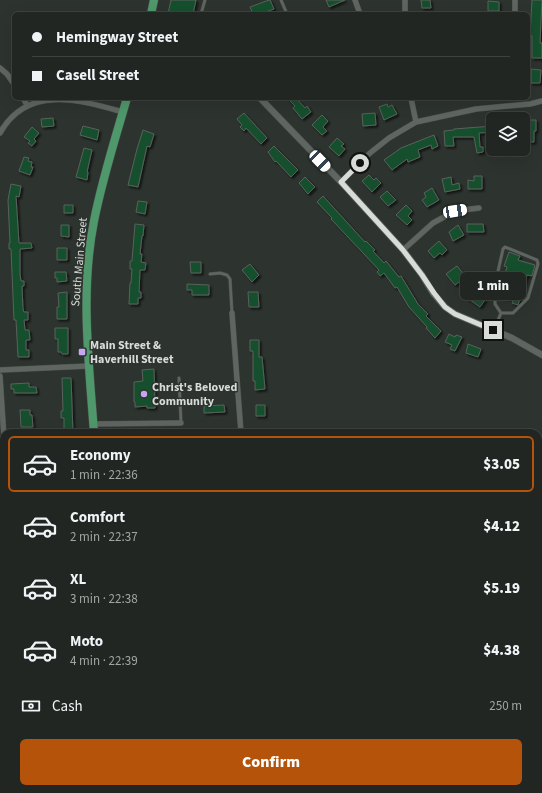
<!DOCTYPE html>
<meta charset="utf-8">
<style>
body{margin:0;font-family:"Source Sans 3",sans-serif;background:#2a2e2a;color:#f1f3f6;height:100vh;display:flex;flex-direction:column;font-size:15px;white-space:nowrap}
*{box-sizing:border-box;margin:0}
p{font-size:13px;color:#a2a5a5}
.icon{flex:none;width:22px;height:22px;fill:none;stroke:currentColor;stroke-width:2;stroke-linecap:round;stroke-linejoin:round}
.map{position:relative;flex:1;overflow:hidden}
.side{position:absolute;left:0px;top:429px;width:542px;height:364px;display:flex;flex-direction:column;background:#222622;border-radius:12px 12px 0 0;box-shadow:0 4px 16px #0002,0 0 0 1px #3f4340}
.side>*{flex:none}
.guide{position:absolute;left:12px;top:12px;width:518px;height:88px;border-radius:6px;box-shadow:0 4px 16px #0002,0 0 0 1px #3f4340;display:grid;align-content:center;height:88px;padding:0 20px;background:#222622}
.controls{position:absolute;left:486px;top:112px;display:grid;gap:8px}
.controls a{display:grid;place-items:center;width:44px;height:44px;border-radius:6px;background:#222622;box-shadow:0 4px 16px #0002,0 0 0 1px #3f4340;font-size:20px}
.end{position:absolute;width:18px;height:18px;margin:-9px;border:5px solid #d8dcd9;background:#111;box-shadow:0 0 0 2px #111}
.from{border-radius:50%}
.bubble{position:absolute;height:28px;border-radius:6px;background:#222622;box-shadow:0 4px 16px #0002,0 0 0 1px #3f4340;font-size:13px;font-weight:800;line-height:28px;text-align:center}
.car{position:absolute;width:12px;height:24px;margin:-12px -6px;border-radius:5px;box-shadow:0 0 3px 1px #0007;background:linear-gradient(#fff 24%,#345 0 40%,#fff 0 76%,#345 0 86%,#fff 0)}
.guide b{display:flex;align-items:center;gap:14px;height:38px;font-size:15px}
.guide b+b{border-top:1px solid #3f4340}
.guide i{width:10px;height:10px;background:#f1f3f6}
ul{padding:7px 0 0;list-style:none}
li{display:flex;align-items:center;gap:12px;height:56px;margin:0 8px 6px;padding:0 12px;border:2px solid transparent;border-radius:6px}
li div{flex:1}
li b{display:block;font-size:15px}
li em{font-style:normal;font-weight:800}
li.on{border-color:#b45309}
li>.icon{width:36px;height:36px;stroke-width:1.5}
.pay{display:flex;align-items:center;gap:10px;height:44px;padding:0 20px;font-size:15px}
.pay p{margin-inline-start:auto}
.primary-button{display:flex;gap:8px;margin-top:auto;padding:8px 20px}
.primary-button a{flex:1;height:46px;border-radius:6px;background:#b45309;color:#fff;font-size:16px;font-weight:800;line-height:46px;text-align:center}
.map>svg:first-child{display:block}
.building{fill:#14502d;stroke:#5a615c;filter:url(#shadow)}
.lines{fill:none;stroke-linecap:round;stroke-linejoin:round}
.service-casing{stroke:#4c514d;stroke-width:3.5}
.minor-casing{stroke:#4c514d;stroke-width:6}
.tertiary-casing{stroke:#4c514d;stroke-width:7}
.primary-casing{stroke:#4c514d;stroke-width:9}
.motorway-casing{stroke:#4c514d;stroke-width:10}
.service{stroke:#5f6661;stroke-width:2.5}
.minor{stroke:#5f6661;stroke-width:5}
.tertiary{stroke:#5f6661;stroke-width:6}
.primary{stroke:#4f986b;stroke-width:8}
.motorway{stroke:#44b972;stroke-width:9}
.route{stroke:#d8dcd9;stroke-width:5}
.poi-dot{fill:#c6a6f0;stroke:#2d332e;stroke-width:1.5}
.labels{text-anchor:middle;stroke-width:3;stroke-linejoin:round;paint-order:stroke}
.street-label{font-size:12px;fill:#d8dcd9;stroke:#2d332e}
.poi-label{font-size:12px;font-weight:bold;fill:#d8dcd9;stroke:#2d332e;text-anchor:start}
</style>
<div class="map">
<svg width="542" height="793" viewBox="0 0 542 793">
<defs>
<filter id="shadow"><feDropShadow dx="2" dy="2" stdDeviation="1" flood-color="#0009"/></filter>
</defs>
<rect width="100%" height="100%" fill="#2d332e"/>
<path class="building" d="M171,0H196L193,14H168Z
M269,0H270L274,9L260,14H253L250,7Z
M326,0H345L329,7Z
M421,0H430L431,8H422Z
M532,0H542L540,43H542V58H532V36H530Z
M488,1L499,2V11H488Z
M531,69L541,70L540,83H531Z
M287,98H296L305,108L307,106L311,112L302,119L293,108L295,106Z
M387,104L388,107L392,105L397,114L384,120L379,107Z
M244,113L267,138L261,144L246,128L244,131L240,127L242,125L237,119Z
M375,113L376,125L363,126L362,114Z
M322,115L328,121L323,127L327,131L322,135L312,125Z
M53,118L54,126L42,127L41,119Z
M528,120H536V131H534V142H524V122H528Z
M83,126L99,130L97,140L80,135Z
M493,126V132L479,133L480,147H483V152L477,153L474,137H453L454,146H445L444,131L454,130V129Z
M32,127L39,133L34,139L36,141L32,146L28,143L30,141L24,137Z
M143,130L154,134L150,147L147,146L138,187L128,185L137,149Z
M434,135L438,146L432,149L431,145L418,150L420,157L408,162L407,159L392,170L384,160L401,148Z
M337,138L344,144L341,146L345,149L339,156L329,147Z
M274,146L298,170L291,177L276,161L275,162L268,152Z
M84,148L92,150L87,172H88L87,180L76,177Z
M24,157L29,158L28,161L32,162L31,167H33L30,175L19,171Z
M369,175L374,180L376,178L381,183L372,192L362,181Z
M474,176H482V189H468V180L474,181Z
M305,177L315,187L308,194L299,183Z
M451,177L452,185L459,183L460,189L445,192L442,179Z
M11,184L21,186L19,197L16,196L19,243H31L32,248L20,249V274L21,281H24V286H22L23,309L24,312H28V320H24L25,330H29L30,340H26V350H29V357H18L16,320H14L11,249H9V243H10L8,200Z
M432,188L439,200L427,207L422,200L426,197L424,193Z
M387,191L396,200L388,206L380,197Z
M323,196L365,242L366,241L375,250L373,251L384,263L386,261L399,277L401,276L418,304L428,314L426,316L441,331L435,338L426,328L427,327L409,307L397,287L395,288L384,273L380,276L377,272L379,270L331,219L332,218L317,202Z
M138,201L147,202L145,214L136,212Z
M64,205H73V213H64Z
M406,205L412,211L408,216L412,220L407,225L396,215Z
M135,224L144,225L143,236H142L140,254H142L141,262L146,263L145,270H140L139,292H141V298H138V304H129L130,283H131L132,269H130V261H132Z
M467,224H483L484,232H467Z
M61,225H69V237L61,236Z
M458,225L464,235L453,241L449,232Z
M439,241L447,250L442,255L440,253L434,258L428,251Z
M57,248H67V260H57Z
M509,252L520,256L518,260L535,265L532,276L527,275L518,305L512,303L513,300L498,295L507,267L504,266Z
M190,262H201V273H191Z
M250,264L259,275L252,282L242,270Z
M457,266L463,273L460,275L463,279L455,285L446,274Z
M55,272H66L67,281L57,282V278H55Z
M187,284L209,285V295H192V290H187Z
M468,288L474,292L476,289L481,292L479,295L485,300L480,307L463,295Z
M67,292V319H57V307H59L58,293Z
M248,292H258L259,307H249Z
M55,328H68V354H62L61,352H58V339H55Z
M449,334L455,337L456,335L462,337L455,351L450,349L452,345L445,342Z
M250,340H259V357H262L265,389L255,390V381H253V351H250Z
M468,344L481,349L478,357L466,353Z
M154,369L155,408H147V406L135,407V402H134V382L143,381L142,370Z
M62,378H71L73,433H64V418H61V411H63Z
M29,383V387H36L37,393H14V389H11V384Z
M224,405L225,412L204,413V406Z
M256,405H265V416H256Z
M20,410H30V415H32L33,427H21Z"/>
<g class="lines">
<defs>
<path id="service" d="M281,0L287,14
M201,14L205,0
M210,274L220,273L227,275L230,279L232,313
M494,330L501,313L495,304V285L503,249L505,247L537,260L538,264L528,298L513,313H501
M179,378L181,422"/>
<path id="minor" d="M355,0L360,14
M405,14V0
M515,14V0
M0,68L7,74L14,84
M23,98L27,105
M411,98L416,122
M0,133C27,84 80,100 123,112
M341,182L370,153L389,138L416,122L476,109L530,104L542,101
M403,250L433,223L455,211L479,208
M232,313L241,433
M0,370L89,366
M0,376L4,438
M93,424L181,423
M0,635L4,634
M538,684L542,674
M538,722L542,723
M18,789V793
M516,789L522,792L527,793
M59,793L116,789"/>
<path id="tertiary" d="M260,98L341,182L403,250L422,275L433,293L445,307L455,314L512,338L542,355"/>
<path id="primary" d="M151,14L154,0
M94,433C89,363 80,291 94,221C102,180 115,139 127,98
M118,789V793"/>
<path id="motorway" d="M538,565L542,555
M538,605L542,595
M434,793L436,789
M445,793L446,789
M465,793L466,789"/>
</defs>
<use href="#service" class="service-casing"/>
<use href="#minor" class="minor-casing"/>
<use href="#tertiary" class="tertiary-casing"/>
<use href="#primary" class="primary-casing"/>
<use href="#motorway" class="motorway-casing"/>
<use href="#service" class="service"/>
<use href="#minor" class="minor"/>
<use href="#tertiary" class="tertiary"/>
<use href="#primary" class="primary"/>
<use href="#motorway" class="motorway"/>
</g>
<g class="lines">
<path class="route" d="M360,163L341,182L403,250L422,275L434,293L445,307L455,314L493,330"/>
</g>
<g class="poi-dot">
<rect x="78" y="348" width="8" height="8" rx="2"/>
<circle cx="144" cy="394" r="4"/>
</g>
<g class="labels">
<g class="street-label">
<text transform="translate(79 262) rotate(-85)" y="4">South Main Street</text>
</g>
<g class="poi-label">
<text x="90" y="349">Main Street &amp;<tspan x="90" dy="14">Haverhill Street</tspan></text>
<text x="152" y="391">Christ's Beloved<tspan x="152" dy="14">Community</tspan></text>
</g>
</g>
</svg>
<div class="controls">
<a><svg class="icon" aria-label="layers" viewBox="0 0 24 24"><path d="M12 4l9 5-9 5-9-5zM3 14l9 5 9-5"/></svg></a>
</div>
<i class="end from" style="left:360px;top:163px"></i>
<i class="end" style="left:493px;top:330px"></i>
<div class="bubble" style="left:460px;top:272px;width:66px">1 min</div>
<i class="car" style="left:320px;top:161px;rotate:136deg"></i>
<i class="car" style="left:455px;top:211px;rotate:81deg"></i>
<div class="guide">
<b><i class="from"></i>Hemingway Street</b>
<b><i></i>Casell Street</b>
</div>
<section class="side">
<ul>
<li class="on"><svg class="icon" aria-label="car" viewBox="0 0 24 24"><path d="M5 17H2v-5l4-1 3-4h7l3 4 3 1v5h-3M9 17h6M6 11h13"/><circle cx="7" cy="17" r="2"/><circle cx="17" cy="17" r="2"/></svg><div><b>Economy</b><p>1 min · 22:36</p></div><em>$3.05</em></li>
<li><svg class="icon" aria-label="car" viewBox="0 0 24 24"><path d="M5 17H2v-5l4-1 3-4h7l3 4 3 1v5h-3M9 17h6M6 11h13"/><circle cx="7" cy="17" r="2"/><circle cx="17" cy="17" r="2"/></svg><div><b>Comfort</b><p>2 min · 22:37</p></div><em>$4.12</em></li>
<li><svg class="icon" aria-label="car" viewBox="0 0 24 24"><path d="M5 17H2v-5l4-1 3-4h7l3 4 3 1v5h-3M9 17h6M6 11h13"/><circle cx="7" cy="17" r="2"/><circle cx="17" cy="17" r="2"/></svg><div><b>XL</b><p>3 min · 22:38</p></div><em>$5.19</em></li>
<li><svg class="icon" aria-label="car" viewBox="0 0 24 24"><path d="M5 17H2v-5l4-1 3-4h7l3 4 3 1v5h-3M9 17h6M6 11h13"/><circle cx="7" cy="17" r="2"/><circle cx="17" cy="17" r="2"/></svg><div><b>Moto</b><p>4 min · 22:39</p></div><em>$4.38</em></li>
</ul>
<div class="pay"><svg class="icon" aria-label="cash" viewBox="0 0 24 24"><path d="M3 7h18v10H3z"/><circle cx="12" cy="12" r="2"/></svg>Cash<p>250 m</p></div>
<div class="primary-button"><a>Confirm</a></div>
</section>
</div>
